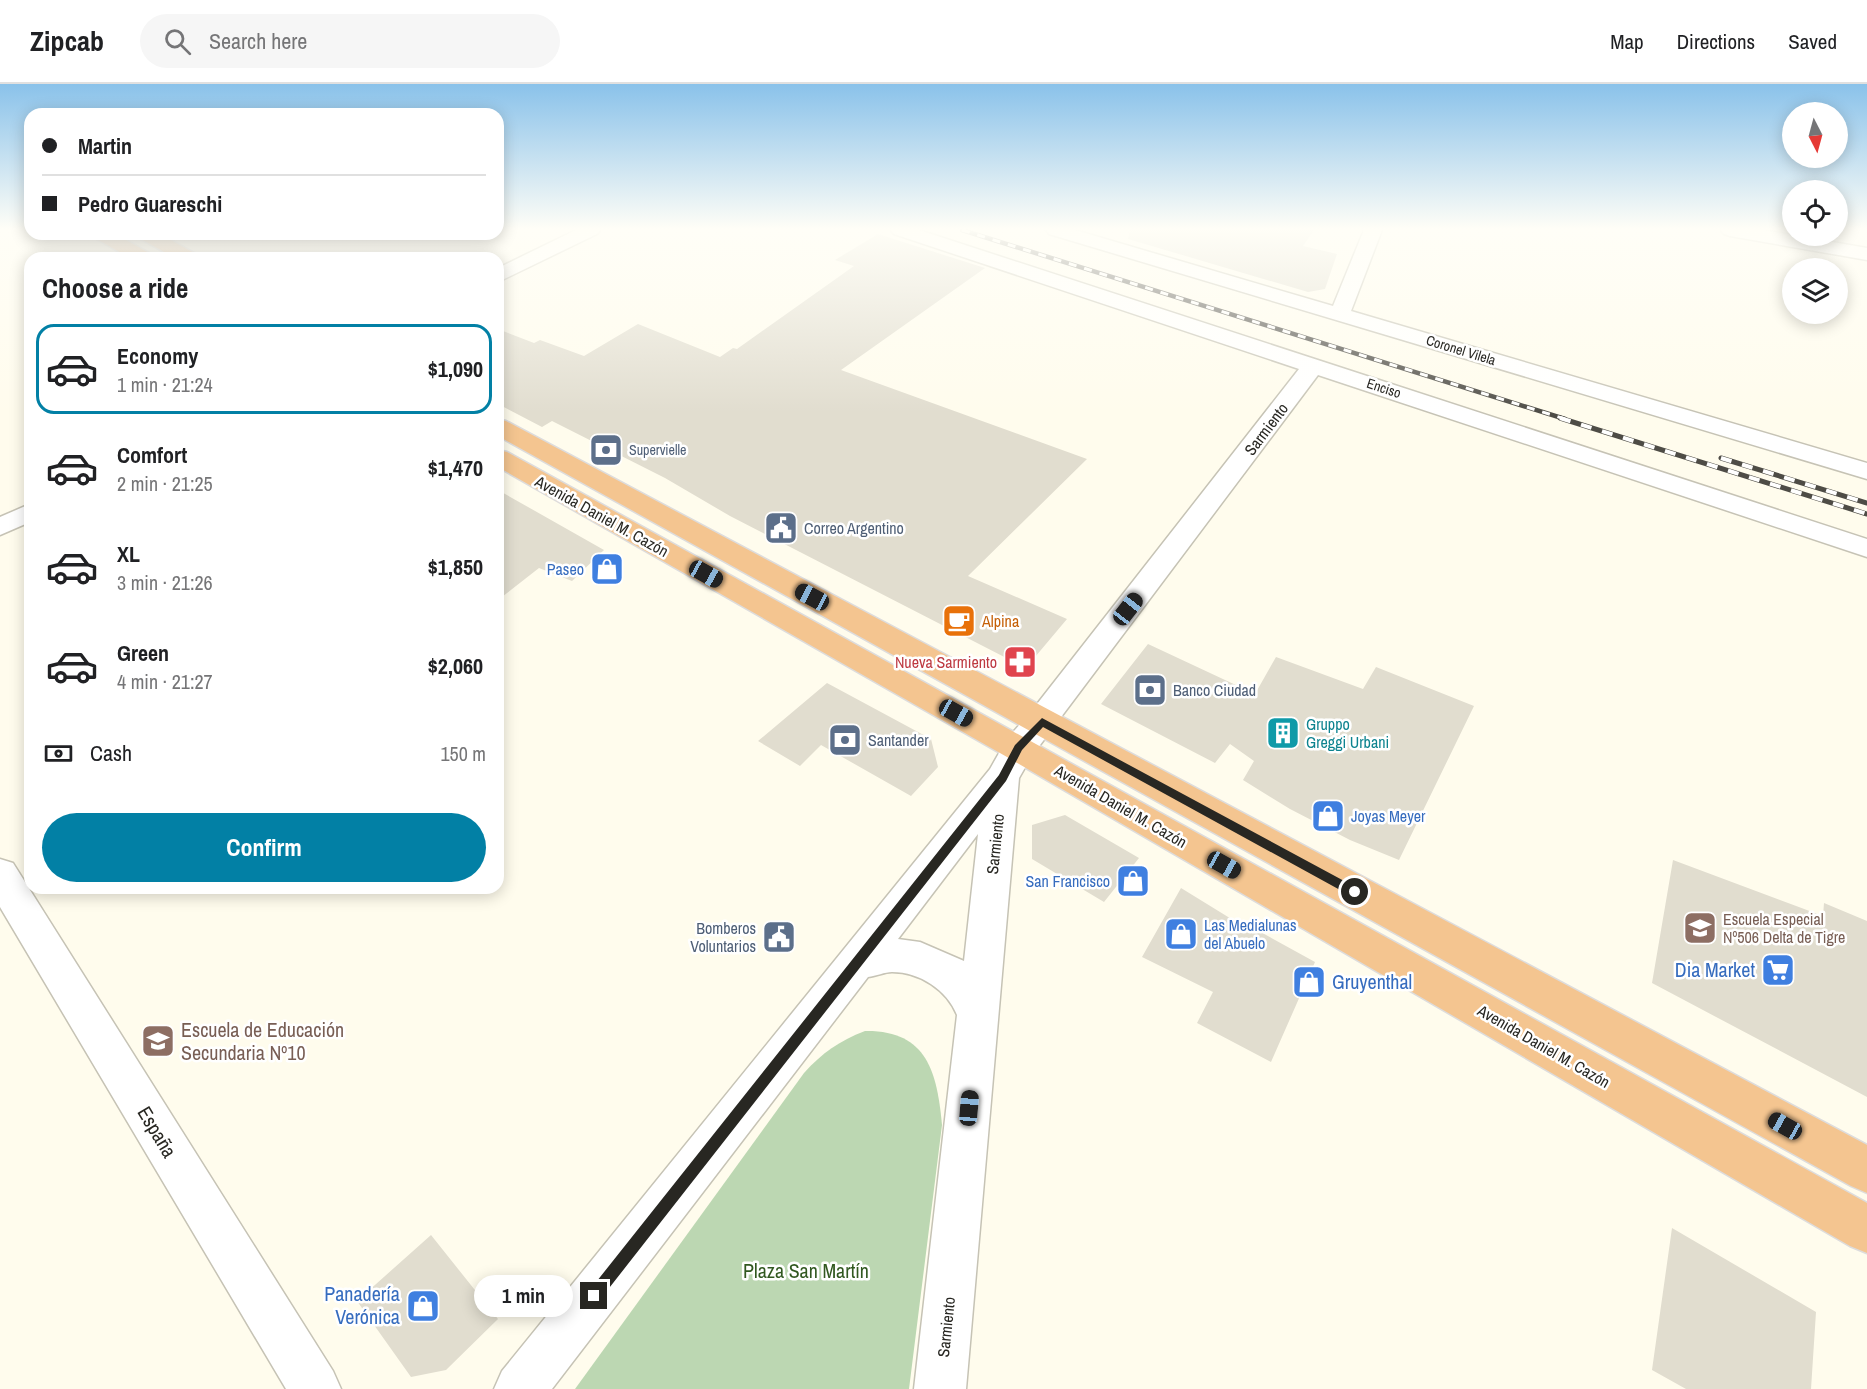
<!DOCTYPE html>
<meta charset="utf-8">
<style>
body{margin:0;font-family:"Archivo Narrow",sans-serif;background:#f6f6f6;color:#202124;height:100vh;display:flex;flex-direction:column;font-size:22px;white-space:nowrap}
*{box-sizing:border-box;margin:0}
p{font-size:20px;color:#757577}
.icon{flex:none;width:33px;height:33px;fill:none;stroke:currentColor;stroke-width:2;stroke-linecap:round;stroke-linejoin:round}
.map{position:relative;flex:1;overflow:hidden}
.drawer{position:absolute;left:24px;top:168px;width:480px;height:642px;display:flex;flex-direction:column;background:#fff;border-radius:18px;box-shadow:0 3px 15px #0003}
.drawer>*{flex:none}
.banner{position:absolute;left:24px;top:24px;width:480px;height:132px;border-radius:18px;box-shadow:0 3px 15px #0003;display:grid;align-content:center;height:132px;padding:0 18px;background:#fff}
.needle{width:39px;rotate:174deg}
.fabs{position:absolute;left:1782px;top:18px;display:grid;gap:12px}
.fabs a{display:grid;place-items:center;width:66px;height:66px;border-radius:50%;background:#fff;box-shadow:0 3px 15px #0003;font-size:30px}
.end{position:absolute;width:27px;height:27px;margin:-14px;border:8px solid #282722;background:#fff;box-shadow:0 0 0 3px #fff}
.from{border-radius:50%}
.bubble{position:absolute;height:42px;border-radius:21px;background:#fff;box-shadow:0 3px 15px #0003;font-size:20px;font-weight:700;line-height:42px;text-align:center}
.car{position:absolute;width:18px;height:36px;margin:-18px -9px;border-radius:8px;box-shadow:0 0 4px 2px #0007;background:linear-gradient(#222 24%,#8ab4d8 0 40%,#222 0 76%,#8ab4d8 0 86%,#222 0)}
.banner b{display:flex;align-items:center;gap:21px;height:57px;font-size:22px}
.banner b+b{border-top:2px solid #e0e0e0}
.banner i{width:15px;height:15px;background:#202124}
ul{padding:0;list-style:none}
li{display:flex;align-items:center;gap:18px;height:90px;margin:0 12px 9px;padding:0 6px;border:3px solid transparent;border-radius:18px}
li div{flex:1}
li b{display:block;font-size:22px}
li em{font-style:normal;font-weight:700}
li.current{border-color:#0280a5}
li>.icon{width:54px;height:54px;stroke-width:1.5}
h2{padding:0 18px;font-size:27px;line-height:72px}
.pay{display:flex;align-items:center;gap:15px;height:66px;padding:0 18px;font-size:22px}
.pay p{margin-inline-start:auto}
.action{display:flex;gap:12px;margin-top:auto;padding:12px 18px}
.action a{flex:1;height:69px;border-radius:36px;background:#0280a5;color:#fff;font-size:24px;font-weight:700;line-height:69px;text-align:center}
header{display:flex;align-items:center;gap:36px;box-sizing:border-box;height:84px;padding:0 30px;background:#fff;border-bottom:2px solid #e0e0e0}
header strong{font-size:28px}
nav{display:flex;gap:33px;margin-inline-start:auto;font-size:21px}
.search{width:420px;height:54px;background:#f6f6f6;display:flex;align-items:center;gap:15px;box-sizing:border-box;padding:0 21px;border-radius:33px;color:#757577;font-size:22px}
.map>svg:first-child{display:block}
.green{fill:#bcd7b2}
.building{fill:#e1ddcf}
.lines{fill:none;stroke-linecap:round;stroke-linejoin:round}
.minor-casing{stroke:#c6c3b5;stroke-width:3}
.major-casing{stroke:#dddcdc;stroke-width:3}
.minor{fill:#fff;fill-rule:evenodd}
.major{fill:#f4c590;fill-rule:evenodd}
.rail-far1-casing{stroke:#4e4c46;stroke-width:4.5}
.rail-casing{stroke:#4e4c46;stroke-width:5}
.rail-far1{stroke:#fff;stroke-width:3;stroke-dasharray:8;stroke-linecap:butt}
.rail{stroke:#fff;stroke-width:4;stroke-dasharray:11;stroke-linecap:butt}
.route{fill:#282722}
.labels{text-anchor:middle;stroke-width:5;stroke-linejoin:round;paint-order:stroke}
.far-street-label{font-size:14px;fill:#282722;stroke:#fff}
.far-service-label{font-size:14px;fill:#4e5e75;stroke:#fff;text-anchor:start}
.street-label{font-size:16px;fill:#282722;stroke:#fff}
.service-label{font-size:16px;fill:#4e5e75;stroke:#fff;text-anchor:start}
.shop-label{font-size:16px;fill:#366cbe;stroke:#fff;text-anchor:end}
.food-label{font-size:16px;fill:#c56008;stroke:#fff;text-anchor:start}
.health-label{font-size:16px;fill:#be3a42;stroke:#fff;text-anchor:end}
.culture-label{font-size:16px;fill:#0d838f;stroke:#fff;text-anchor:start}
.education-label{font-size:16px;fill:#785e54;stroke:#fff;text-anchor:start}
.near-shop-label{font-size:20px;fill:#366cbe;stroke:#fff;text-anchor:end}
.near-education-label{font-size:20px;fill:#785e54;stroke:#fff;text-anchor:start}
.near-street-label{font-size:20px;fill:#282722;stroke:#fff}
.near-park-label{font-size:20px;fill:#315820;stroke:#fff}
</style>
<header>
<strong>Zipcab</strong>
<div class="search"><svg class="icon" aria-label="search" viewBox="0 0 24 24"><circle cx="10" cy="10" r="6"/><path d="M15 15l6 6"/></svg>Search here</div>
<nav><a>Map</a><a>Directions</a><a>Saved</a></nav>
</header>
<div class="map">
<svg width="1867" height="1305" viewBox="0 0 1867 1305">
<rect width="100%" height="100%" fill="#fffced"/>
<path class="green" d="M865,947C927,946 937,988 942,1041L909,1305H575L804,989C822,969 839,957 865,947Z"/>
<path class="building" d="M1130,146H1314L1303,162L1337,170L1325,205L1308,208L1128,155Z
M878,150L985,184L841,286L1087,375L968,492L1067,535L1030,579H1016L730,432L665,394L552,337L542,343L498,320V245L534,259L540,256L584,272L638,240L720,273L733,264L737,265L854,182L835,176Z
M498,406L604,466L572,497L539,484L498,516Z
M1148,560L1255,610L1276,573L1363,605L1376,583L1474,622L1399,776L1350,756L1290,725L1243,696L1254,677L1230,660L1215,679L1101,620Z
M827,599L931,655L938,683L911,712L821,661L800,682L758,657Z
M1065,731L1139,774L1104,818L1032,775V741Z
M1673,776L1823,832L1824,819L1867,837V1013L1652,899Z
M1181,804L1246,844L1248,841L1315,878L1271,978L1197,939L1213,908L1142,873Z
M1672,1144L1816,1228L1811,1305H1686L1652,1286Z
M431,1151L498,1235L446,1286L411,1293L357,1217Z"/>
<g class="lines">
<defs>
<path id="minor" d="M576,146H600L597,150L498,198V184Z
M891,146H919L1867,455V473L1318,291L1031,673L1019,694L966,1305H914L957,931C947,906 920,888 892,888C885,888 876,892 868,893L552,1305H494L502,1287L990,685L1007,655L1030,629L1299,285L894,150ZM978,750L964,877L920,858L898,855Z
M1046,146H1075L1333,222L1364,146H1382L1351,227L1867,379V395L1049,150Z
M1721,146H1763L1867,164V176L1730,152L1724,150Z
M30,420V438L0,451V433Z
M0,775L13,779L333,1287L341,1305H286L0,823Z"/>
<path id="major" d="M93,150H115L151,170L154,174H130L95,154Z
M137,150H160L196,170L199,174H175L139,154Z
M498,335L506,337L1867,1061V1109L1851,1102L498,352Z
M498,366L507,368L1867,1119V1169L1850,1162L1007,673L498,383Z"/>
</defs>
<use href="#minor" class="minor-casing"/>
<use href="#major" class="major-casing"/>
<use href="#minor" class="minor"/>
<use href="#major" class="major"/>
<defs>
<path id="rail-far1" d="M962,146L1565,335"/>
<path id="rail" d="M1560,334L1867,430
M1721,374L1867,419"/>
</defs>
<use href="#rail-far1" class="rail-far1-casing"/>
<use href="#rail" class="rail-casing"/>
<use href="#rail-far1" class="rail-far1"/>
<use href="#rail" class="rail"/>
</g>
<linearGradient id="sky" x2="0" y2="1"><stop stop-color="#8ac2ea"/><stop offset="0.44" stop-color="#fffef7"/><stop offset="1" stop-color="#fffef7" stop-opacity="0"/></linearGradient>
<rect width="1867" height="329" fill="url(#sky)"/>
<path class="route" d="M1042,634L1359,805V812H1351L1043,643L1022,666L1006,697L599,1217L594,1220L589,1217L586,1212L589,1207L999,691L1015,661Z"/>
<defs>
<symbol id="bank-square" viewBox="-11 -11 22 22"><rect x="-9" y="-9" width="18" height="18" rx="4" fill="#5c6f8a" stroke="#fff"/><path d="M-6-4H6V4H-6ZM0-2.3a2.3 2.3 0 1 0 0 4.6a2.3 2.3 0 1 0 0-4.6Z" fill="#fff"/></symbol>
<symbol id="civic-square" viewBox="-11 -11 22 22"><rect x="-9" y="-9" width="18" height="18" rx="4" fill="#5c6f8a" stroke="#fff"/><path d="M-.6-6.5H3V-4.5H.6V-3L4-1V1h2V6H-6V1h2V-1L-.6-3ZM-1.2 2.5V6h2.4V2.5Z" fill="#fff"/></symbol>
<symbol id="shop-square" viewBox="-11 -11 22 22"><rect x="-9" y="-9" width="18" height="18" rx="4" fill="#3f7fe0" stroke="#fff"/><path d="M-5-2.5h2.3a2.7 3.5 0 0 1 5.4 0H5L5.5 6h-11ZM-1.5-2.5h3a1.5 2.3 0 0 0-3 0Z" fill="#fff"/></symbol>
<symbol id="cafe-square" viewBox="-11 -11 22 22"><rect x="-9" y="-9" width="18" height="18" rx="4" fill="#e8710a" stroke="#fff"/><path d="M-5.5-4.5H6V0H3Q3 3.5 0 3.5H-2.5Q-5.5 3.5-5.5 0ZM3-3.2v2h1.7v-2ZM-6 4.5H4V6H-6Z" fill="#fff"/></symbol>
<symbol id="pharmacy-square" viewBox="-11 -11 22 22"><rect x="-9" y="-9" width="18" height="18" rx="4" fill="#e0444e" stroke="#fff"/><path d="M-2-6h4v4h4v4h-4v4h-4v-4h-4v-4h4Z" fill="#fff"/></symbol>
<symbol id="building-square" viewBox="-11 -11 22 22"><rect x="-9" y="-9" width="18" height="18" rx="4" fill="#0f9aa8" stroke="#fff"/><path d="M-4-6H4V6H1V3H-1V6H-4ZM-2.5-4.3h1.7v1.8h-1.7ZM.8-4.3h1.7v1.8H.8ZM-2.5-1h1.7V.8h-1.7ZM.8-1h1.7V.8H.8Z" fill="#fff"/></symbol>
<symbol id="school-square" viewBox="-11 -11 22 22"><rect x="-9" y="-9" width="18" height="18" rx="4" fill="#8d6e63" stroke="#fff"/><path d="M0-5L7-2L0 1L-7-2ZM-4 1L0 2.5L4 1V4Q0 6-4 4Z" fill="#fff"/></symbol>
<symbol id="supermarket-square" viewBox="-11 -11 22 22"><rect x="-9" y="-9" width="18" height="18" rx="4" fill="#3f7fe0" stroke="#fff"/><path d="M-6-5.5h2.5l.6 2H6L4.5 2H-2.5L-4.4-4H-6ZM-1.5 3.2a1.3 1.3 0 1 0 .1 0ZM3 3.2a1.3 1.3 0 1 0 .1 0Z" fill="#fff"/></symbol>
</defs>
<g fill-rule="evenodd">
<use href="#bank-square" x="587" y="347" width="38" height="38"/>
<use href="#civic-square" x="762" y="425" width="38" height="38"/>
<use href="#shop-square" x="588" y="466" width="38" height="38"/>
<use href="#cafe-square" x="940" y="518" width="38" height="38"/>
<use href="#pharmacy-square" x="1001" y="559" width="38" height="38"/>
<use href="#bank-square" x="1131" y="587" width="38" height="38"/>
<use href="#building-square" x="1264" y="630" width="38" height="38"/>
<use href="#bank-square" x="826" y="637" width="38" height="38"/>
<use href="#shop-square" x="1309" y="713" width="38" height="38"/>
<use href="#shop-square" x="1114" y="778" width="38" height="38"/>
<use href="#school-square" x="1681" y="825" width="38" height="38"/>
<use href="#shop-square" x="1162" y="831" width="38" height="38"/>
<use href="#civic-square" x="760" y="834" width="38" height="38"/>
<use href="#supermarket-square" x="1759" y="867" width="38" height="38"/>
<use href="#shop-square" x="1290" y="879" width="38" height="38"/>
<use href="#school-square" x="139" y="938" width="38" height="38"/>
<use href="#shop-square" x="404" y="1203" width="38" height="38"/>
</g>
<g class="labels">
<g class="far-street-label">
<text transform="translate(1461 266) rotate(17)" y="5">Coronel Vilela</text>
<text transform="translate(1384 304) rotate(18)" y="5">Enciso</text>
</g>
<g class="far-service-label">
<text x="629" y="371">Supervielle</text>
</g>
<g class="street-label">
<text transform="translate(1266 345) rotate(-53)" y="6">Sarmiento</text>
<text transform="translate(602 432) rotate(29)" y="6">Avenida Daniel M. Cazón</text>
<text transform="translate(1121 722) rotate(30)" y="6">Avenida Daniel M. Cazón</text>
<text transform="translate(995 760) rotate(-84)" y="6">Sarmiento</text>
<text transform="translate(1544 962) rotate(30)" y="6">Avenida Daniel M. Cazón</text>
<text transform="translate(946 1243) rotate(-84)" y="6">Sarmiento</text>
</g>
<g class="service-label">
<text x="804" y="450">Correo Argentino</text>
<text x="1173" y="612">Banco Ciudad</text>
<text x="868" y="662">Santander</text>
<text x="756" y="850" text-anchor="end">Bomberos<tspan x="756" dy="18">Voluntarios</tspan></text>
</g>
<g class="shop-label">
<text x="584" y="491">Paseo</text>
<text x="1351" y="738" text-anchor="start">Joyas Meyer</text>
<text x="1110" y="803">San Francisco</text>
<text x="1204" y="847" text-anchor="start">Las Medialunas<tspan x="1204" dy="18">del Abuelo</tspan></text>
</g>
<g class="food-label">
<text x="982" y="543">Alpina</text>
</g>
<g class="health-label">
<text x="997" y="584">Nueva Sarmiento</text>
</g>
<g class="culture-label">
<text x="1306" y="646">Gruppo<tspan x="1306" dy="18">Greggi Urbani</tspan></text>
</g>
<g class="education-label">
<text x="1723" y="841">Escuela Especial<tspan x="1723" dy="18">Nº506 Delta de Tigre</tspan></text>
</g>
<g class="near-shop-label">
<text x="1755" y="893">Dia Market</text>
<text x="1332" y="905" text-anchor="start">Gruyenthal</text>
<text x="400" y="1217">Panadería<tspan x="400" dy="23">Verónica</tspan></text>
</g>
<g class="near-education-label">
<text x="181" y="953">Escuela de Educación<tspan x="181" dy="23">Secundaria Nº10</tspan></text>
</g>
<g class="near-street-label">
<text transform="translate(157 1048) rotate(59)" y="7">España</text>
</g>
<g class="near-park-label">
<text x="806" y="1194">Plaza San Martín</text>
</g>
</g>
</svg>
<div class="fabs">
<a><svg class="needle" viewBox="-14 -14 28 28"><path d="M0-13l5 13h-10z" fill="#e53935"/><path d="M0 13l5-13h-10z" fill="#757577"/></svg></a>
<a><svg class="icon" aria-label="locate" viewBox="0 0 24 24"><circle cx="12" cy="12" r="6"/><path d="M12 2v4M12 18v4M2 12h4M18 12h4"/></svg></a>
<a><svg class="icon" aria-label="layers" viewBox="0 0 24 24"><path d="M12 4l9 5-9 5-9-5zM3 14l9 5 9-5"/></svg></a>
</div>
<i class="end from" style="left:1355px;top:808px"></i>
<i class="end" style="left:594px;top:1212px"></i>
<div class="bubble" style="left:474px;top:1191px;width:99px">1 min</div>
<i class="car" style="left:706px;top:490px;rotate:119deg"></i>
<i class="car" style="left:812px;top:513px;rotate:298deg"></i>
<i class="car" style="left:1128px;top:525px;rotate:38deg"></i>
<i class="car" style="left:956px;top:629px;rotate:119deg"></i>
<i class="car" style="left:1224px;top:781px;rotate:119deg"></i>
<i class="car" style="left:969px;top:1024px;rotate:5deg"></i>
<i class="car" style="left:1785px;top:1042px;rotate:299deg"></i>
<div class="banner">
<b><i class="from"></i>Martin</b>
<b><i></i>Pedro Guareschi</b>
</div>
<section class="drawer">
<h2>Choose a ride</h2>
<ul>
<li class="current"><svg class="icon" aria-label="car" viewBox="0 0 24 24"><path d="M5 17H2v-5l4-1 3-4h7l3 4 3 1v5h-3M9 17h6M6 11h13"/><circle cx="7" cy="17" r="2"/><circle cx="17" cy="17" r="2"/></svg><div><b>Economy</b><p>1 min · 21:24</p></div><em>$1,090</em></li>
<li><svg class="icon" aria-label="car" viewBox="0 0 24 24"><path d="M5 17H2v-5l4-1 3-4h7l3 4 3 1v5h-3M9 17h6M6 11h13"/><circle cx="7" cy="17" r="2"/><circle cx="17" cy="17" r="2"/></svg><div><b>Comfort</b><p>2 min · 21:25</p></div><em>$1,470</em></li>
<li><svg class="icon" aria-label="car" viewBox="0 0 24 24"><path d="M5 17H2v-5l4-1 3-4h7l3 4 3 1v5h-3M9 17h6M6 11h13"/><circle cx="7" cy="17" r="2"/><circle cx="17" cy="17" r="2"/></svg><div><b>XL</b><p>3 min · 21:26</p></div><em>$1,850</em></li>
<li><svg class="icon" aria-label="car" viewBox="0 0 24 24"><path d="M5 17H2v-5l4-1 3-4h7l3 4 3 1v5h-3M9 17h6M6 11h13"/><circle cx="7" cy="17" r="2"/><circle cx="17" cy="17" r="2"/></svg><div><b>Green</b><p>4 min · 21:27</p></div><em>$2,060</em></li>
</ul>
<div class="pay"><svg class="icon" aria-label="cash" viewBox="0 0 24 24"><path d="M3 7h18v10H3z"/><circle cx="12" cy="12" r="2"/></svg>Cash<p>150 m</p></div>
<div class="action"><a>Confirm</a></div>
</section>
</div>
